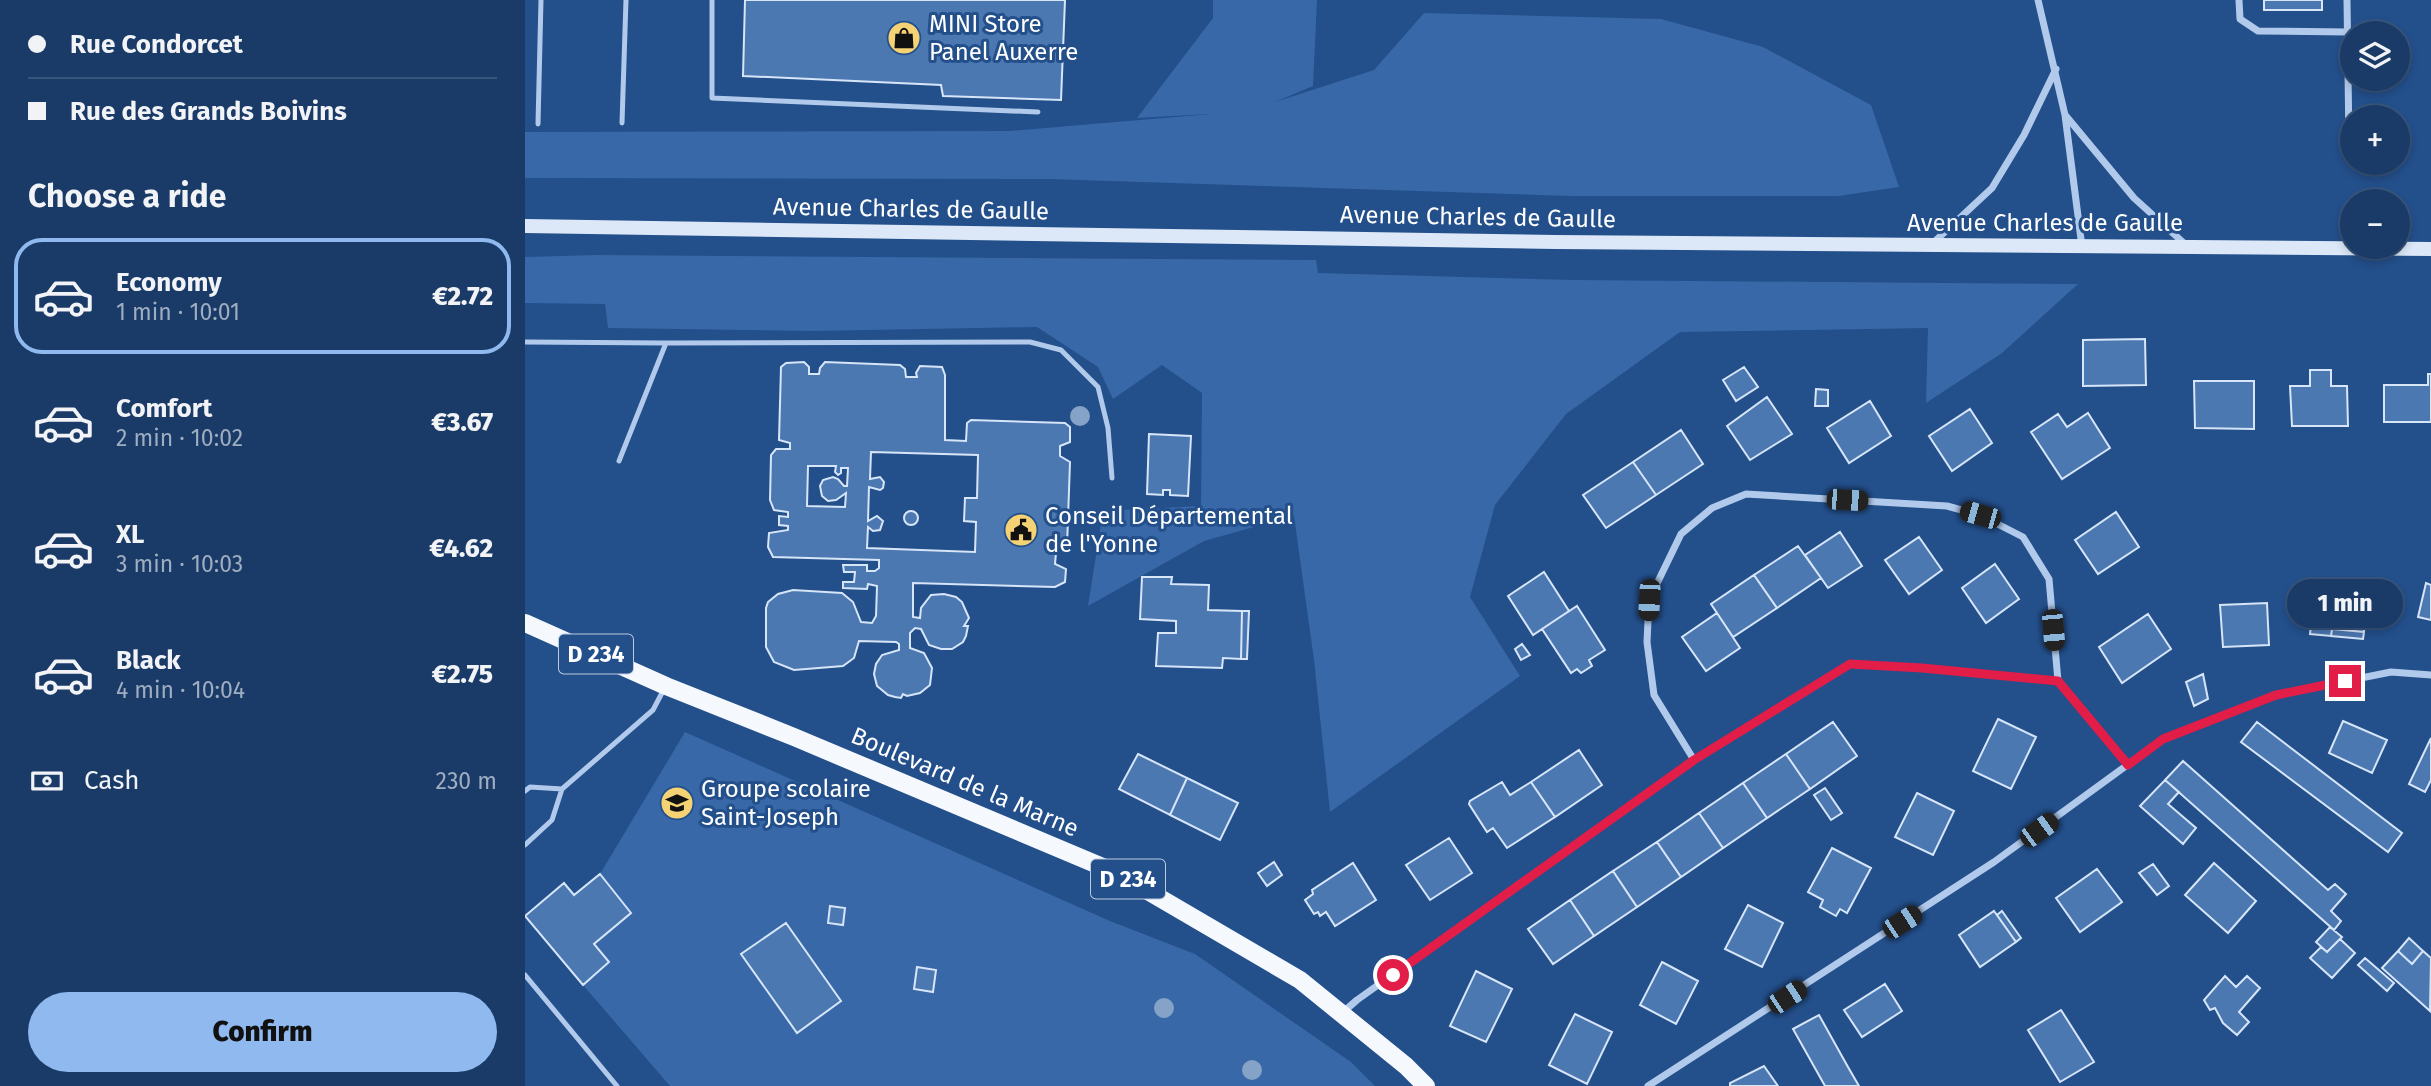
<!DOCTYPE html>
<meta charset="utf-8">
<style>
body{margin:0;font-family:"Fira Sans",sans-serif;background:#23426e;color:#f1f3f6;height:100vh;display:flex;flex-direction:column;font-size:26px;white-space:nowrap}
*{box-sizing:border-box;margin:0}
p{font-size:23px;color:#9fadc0}
.icon{flex:none;width:38px;height:38px;fill:none;stroke:currentColor;stroke-width:2;stroke-linecap:round;stroke-linejoin:round}
.map{position:relative;flex:1;overflow:hidden}
.details{display:flex;flex-direction:column;background:#1a3b68;width:525px}
.details>*{flex:none}
.guide{display:grid;align-content:center;height:154px;padding:0 28px;background:#1a3b68}
.tools{position:absolute;left:1815px;top:21px;display:grid;gap:14px}
.tools a{display:grid;place-items:center;width:70px;height:70px;border-radius:50%;background:#1a3b68;box-shadow:0 4px 10px #0003,0 0 0 2px #38557c;font-size:35px}
.end{position:absolute;width:32px;height:32px;margin:-16px;border:9px solid #e11d48;background:#fff;box-shadow:0 0 0 4px #fff}
.from{border-radius:50%}
.bubble{position:absolute;height:49px;border-radius:24px;background:#1a3b68;box-shadow:0 4px 10px #0003,0 0 0 2px #38557c;font-size:23px;font-weight:800;line-height:49px;text-align:center}
.car{position:absolute;width:21px;height:42px;margin:-21px -10px;border-radius:9px;box-shadow:0 0 5px 2px #0007;background:linear-gradient(#222 24%,#8ab4d8 0 40%,#222 0 76%,#8ab4d8 0 86%,#222 0)}
.guide b{display:flex;align-items:center;gap:24px;height:66px;font-size:26px}
.guide b+b{border-top:2px solid #38557c}
.guide i{width:18px;height:18px;background:#f1f3f6}
ul{padding:0;list-style:none}
li{display:flex;align-items:center;gap:21px;height:116px;margin:0 14px 10px;padding:0 14px;border:4px solid transparent;border-radius:28px}
li div{flex:1}
li b{display:block;font-size:26px}
li em{font-style:normal;font-weight:800}
li.active{border-color:#90b9f0}
li>.icon{width:63px;height:63px;stroke-width:1.5}
h2{padding:0 28px;font-size:32px;line-height:84px}
.pay{display:flex;align-items:center;gap:18px;height:77px;padding:0 28px;font-size:26px}
.pay p{margin-inline-start:auto}
.cta{display:flex;gap:14px;margin-top:auto;padding:14px 28px}
.cta a{flex:1;height:80px;border-radius:42px;background:#90b9f0;color:#111;font-size:28px;font-weight:800;line-height:80px;text-align:center}
main{display:flex;flex:1;min-height:0}
.map>svg:first-child{display:block}
.green{fill:#3868a8}
.building{fill:#4c78b2;stroke:#d6e5f8;stroke-width:2;fill-rule:evenodd}
.lines{fill:none;stroke-linecap:round;stroke-linejoin:round}
.lane{stroke:#b1caeb;stroke-width:5}
.street{stroke:#b1caeb;stroke-width:7}
.secondary{stroke:#dce8f8;stroke-width:14}
.primary{stroke:#f5f9fe;stroke-width:18}
.tree{fill:#85a2c7}
.route{stroke:#e11d48;stroke-width:9}
.labels{text-anchor:middle;stroke-width:6;stroke-linejoin:round;paint-order:stroke}
.shield{fill:#234f8b;stroke:#bdcadc;stroke-width:2}
.shield-label{font-size:23px;font-weight:bold;fill:#fff}
.poi-label{font-size:24px;fill:#fff;stroke:#234f8b;text-anchor:start}
.street-label{font-size:24px;fill:#fff;stroke:#234f8b}
</style>
<main>
<section class="details">
<div class="guide">
<b><i class="from"></i>Rue Condorcet</b>
<b><i></i>Rue des Grands Boivins</b>
</div>
<h2>Choose a ride</h2>
<ul>
<li class="active"><svg class="icon" aria-label="car" viewBox="0 0 24 24"><path d="M5 17H2v-5l4-1 3-4h7l3 4 3 1v5h-3M9 17h6M6 11h13"/><circle cx="7" cy="17" r="2"/><circle cx="17" cy="17" r="2"/></svg><div><b>Economy</b><p>1 min · 10:01</p></div><em>€2.72</em></li>
<li><svg class="icon" aria-label="car" viewBox="0 0 24 24"><path d="M5 17H2v-5l4-1 3-4h7l3 4 3 1v5h-3M9 17h6M6 11h13"/><circle cx="7" cy="17" r="2"/><circle cx="17" cy="17" r="2"/></svg><div><b>Comfort</b><p>2 min · 10:02</p></div><em>€3.67</em></li>
<li><svg class="icon" aria-label="car" viewBox="0 0 24 24"><path d="M5 17H2v-5l4-1 3-4h7l3 4 3 1v5h-3M9 17h6M6 11h13"/><circle cx="7" cy="17" r="2"/><circle cx="17" cy="17" r="2"/></svg><div><b>XL</b><p>3 min · 10:03</p></div><em>€4.62</em></li>
<li><svg class="icon" aria-label="car" viewBox="0 0 24 24"><path d="M5 17H2v-5l4-1 3-4h7l3 4 3 1v5h-3M9 17h6M6 11h13"/><circle cx="7" cy="17" r="2"/><circle cx="17" cy="17" r="2"/></svg><div><b>Black</b><p>4 min · 10:04</p></div><em>€2.75</em></li>
</ul>
<div class="pay"><svg class="icon" aria-label="cash" viewBox="0 0 24 24"><path d="M3 7h18v10H3z"/><circle cx="12" cy="12" r="2"/></svg>Cash<p>230 m</p></div>
<div class="cta"><a>Confirm</a></div>
</section>
<div class="map">
<svg width="1906" height="1086" viewBox="0 0 1906 1086">
<rect width="100%" height="100%" fill="#234f8b"/>
<path class="green" d="M688,0H792L788,86L750,102L849,70L899,13L1136,19L1238,47L1346,105L1374,187L1314,196H1045L524,179L0,178V132L484,131L686,114L612,118L688,18Z
M71,255L791,260L793,273L1049,280L1553,284L1477,353L1401,403L1403,328L1155,332L1041,414L970,505L945,597L995,676L805,812L789,660L769,516L679,541L563,606L578,511L676,506L677,393L637,365L588,399L573,367L512,327L288,331L83,328L80,304L0,303V257Z
M160,732L585,921L670,954L826,1062L850,1086H145L58,985L84,962L69,944L106,913L75,874Z"/>
<path class="building" d="M220,0H540L536,100L418,96L416,85L218,76Z
M1739,0H1797V10H1739Z
M1620,339L1621,385L1558,386V340Z
M279,362L284,367V374H294L295,368L300,362L375,365L380,369L381,377H392L391,373L395,366L417,367L420,375V440L441,441L442,423L446,420L540,423L545,427V442L535,446V456L545,462L542,547L531,553L530,564L541,569L540,582L530,587L388,583V617L395,618L396,608L406,595L419,594L431,597L437,602L444,618L439,626H443L441,636L438,642L427,649H416L404,645L396,629L390,628L385,633V648L399,653L407,668L405,685L395,693L382,696L378,694L376,698L370,697L363,695L352,686L349,674L351,664L357,655L374,650V644L371,642L334,641L329,658L318,666L269,670L249,662L241,647V608L243,602L253,594L268,590L317,593L328,602L336,622L347,623L351,616L352,586L343,584L342,589L318,588V582H329L330,572H319L318,565H342V571H350L354,568V560L248,557L243,547L244,533L263,530V526L254,525V516L263,517V512L249,510L245,500L246,455L251,449H265V443L254,440L256,367L261,363ZM346,452L453,455L452,498H440L439,521L451,522L450,552L342,548L343,527L348,531L355,530L358,521L352,516L343,521L344,487L355,490L358,488L359,482L355,477L345,479ZM283,466H311L310,472L313,475L316,473V468H323L322,486H319L313,479L308,477L298,480L295,486L297,496L303,501L311,500L321,493L320,507L282,506Z
M1219,367L1233,387L1211,401L1198,380Z
M1785,370H1806V386H1822L1823,426H1767L1765,386H1785Z
M1903,374H1906V422H1859V385H1903Z
M1669,381H1729V429L1670,428Z
M1291,389L1303,390V406H1290Z
M1242,397L1267,434L1225,460L1202,426Z
M1345,401L1366,436L1324,463L1302,428Z
M1445,409L1467,443L1427,471L1404,436Z
M1563,413L1585,448L1537,479L1506,432L1533,414L1542,427Z
M1156,430L1178,464L1131,495L1108,462Z
M624,434L666,436L663,496L645,495V490H638V495L622,494Z
M1108,462L1131,495L1081,528L1058,495Z
M379 518a7 7 0 1 1 14 0a7 7 0 1 1-14 0Z
M1591,512L1614,547L1573,574L1550,540Z
M1315,532L1337,566L1303,588L1280,555Z
M1394,537L1417,570L1384,594L1360,560Z
M1273,546L1296,578L1252,608L1229,575Z
M1470,564L1494,599L1461,623L1437,588Z
M1019,572L1044,611L1008,635L983,596Z
M1229,575L1252,608L1208,637L1186,604Z
M617,577H647L646,584L684,585L683,610L717,611L716,659L698,658L697,668L631,666L633,633H651V621L615,619Z
M1901,583L1906,585V620L1893,617Z
M1790,591L1843,597L1839,632L1807,629L1806,636L1785,634Z
M1742,603L1744,645L1698,647L1695,605Z
M1052,606L1080,650L1064,660L1067,666L1056,673L1052,669L1046,673L1017,629Z
M717,611H724L722,659H716Z
M1192,613L1215,648L1181,671L1157,637Z
M1623,614L1646,649L1597,683L1574,647Z
M1807,629L1839,632L1838,639L1806,636Z
M997,644L1005,655L996,660L990,649Z
M1678,674L1683,699L1669,706L1661,682Z
M1473,719L1511,737L1486,789L1448,771Z
M1818,721L1862,740L1847,773L1804,753Z
M1308,722L1332,756L1285,789L1261,754Z
M1732,722L1877,833L1863,852L1716,742Z
M1906,738V780L1900,792L1884,784Z
M1054,750L1077,785L1030,817L1006,782Z
M613,754L662,778L645,815L594,789Z
M1261,754L1285,789L1242,818L1218,783Z
M1658,761L1803,890L1810,884L1821,894L1806,911L1816,921L1809,930L1640,780Z
M662,778L713,803L695,840L645,815Z
M1640,780L1654,792L1643,804L1671,828L1658,844L1615,806Z
M977,782L985,795L1006,782L1030,817L982,848L968,828L962,832L944,804L945,801Z
M1218,783L1242,818L1198,848L1174,813Z
M1300,788L1317,813L1306,820L1289,795Z
M1392,793L1429,811L1408,855L1370,837Z
M1174,813L1198,848L1156,877L1132,842Z
M924,838L947,873L905,900L881,865Z
M1132,842L1156,877L1112,907L1088,871Z
M1307,848L1346,868L1322,913L1315,909L1311,916L1295,907L1298,900L1283,892Z
M749,862L757,875L742,886L733,873Z
M828,863L851,900L810,926L801,912L795,916L793,912L789,914L780,900L788,894L787,890Z
M1689,863L1731,901L1703,933L1660,895Z
M1628,864L1644,886L1632,895L1614,873Z
M1572,869L1597,902L1555,932L1531,898Z
M1088,871L1112,907L1069,936L1045,900Z
M75,874L106,913L69,944L84,962L58,985L0,916L39,883L49,895Z
M1045,900L1069,936L1028,964L1003,929Z
M1223,905L1258,923L1237,967L1200,949Z
M305,906L320,908L318,925L303,923Z
M1469,911L1491,942L1455,967L1434,935Z
M1477,911L1496,938L1491,942L1472,915Z
M261,923L316,1001L272,1033L216,954Z
M1805,927L1817,937L1802,952L1791,942Z
M1884,938L1898,951L1887,964L1873,951Z
M1815,939L1830,953L1807,978L1785,958L1796,947L1802,952Z
M1873,951L1887,964L1898,951L1906,958L1905,1011L1857,968Z
M1840,958L1869,983L1862,991L1833,965Z
M1137,962L1173,981L1151,1024L1115,1005Z
M392,967L411,970L408,992L389,989Z
M951,971L987,989L961,1042L925,1026Z
M1700,976L1711,987L1722,976L1735,988L1714,1012L1724,1022L1712,1035L1698,1023L1690,1008L1685,1010L1679,1000Z
M1360,984L1377,1011L1337,1037L1319,1010Z
M1536,1010L1569,1062L1535,1082L1503,1030Z
M1050,1014L1087,1032L1062,1084L1024,1065Z
M1294,1015L1323,1067L1334,1086H1300L1268,1029Z
M1239,1066L1253,1086H1205V1083Z"/>
<g class="lines">
<path class="lane" d="M187,0V98L513,112
M97,123L101,0
M13,124L16,0
M0,342L141,343
M94,461L141,343L505,342L536,350L573,387L583,428L587,478
M0,791L5,787L37,789
M0,845L27,820L37,789L128,710L139,689
M0,975L92,1086"/>
<path class="street" d="M1513,0L1540,115L1557,247
M1714,0L1715,19L1733,31L1822,32
M1822,0L1824,144
M1541,116L1609,198L1661,245
M1408,243L1467,188L1499,135L1531,69
M1169,760L1129,695L1122,642L1124,600L1156,534L1187,508L1221,494L1422,506L1455,515L1498,537L1524,579L1533,681
M817,1013L832,1000L1169,760L1325,664L1397,668L1533,681L1603,765
M1123,1086L1469,862L1638,739L1751,695L1866,672L1906,675"/>
<path class="secondary" d="M0,226L1030,242L1906,249"/>
<path class="primary" d="M0,623L141,686L269,737L592,873L775,980L881,1066L901,1086"/>
</g>
<g class="tree">
<circle cx="555" cy="416" r="10"/>
<circle cx="639" cy="1008" r="10"/>
<circle cx="727" cy="1070" r="10"/>
</g>
<g class="lines">
<path class="route" d="M868,975L1169,760L1325,664L1397,668L1533,681L1603,765L1638,739L1751,695L1820,681"/>
</g>
<defs>
<symbol id="shop-disc" viewBox="-11 -11 22 22"><circle r="9.5" fill="#f5d274" stroke="#234f8b"/><path d="M-5-2.5h2.3a2.7 3.5 0 0 1 5.4 0H5L5.5 6h-11ZM-1.5-2.5h3a1.5 2.3 0 0 0-3 0Z" fill="#111"/></symbol>
<symbol id="civic-disc" viewBox="-11 -11 22 22"><circle r="9.5" fill="#f5d274" stroke="#234f8b"/><path d="M-.6-6.5H3V-4.5H.6V-3L4-1V1h2V6H-6V1h2V-1L-.6-3ZM-1.2 2.5V6h2.4V2.5Z" fill="#111"/></symbol>
<symbol id="school-disc" viewBox="-11 -11 22 22"><circle r="9.5" fill="#f5d274" stroke="#234f8b"/><path d="M0-5L7-2L0 1L-7-2ZM-4 1L0 2.5L4 1V4Q0 6-4 4Z" fill="#111"/></symbol>
</defs>
<g fill-rule="evenodd">
<use href="#shop-disc" x="360" y="19" width="38" height="38"/>
<use href="#civic-disc" x="477" y="511" width="38" height="38"/>
<use href="#school-disc" x="133" y="784" width="38" height="38"/>
</g>
<g class="labels">
<g class="shield">
<rect x="34" y="634.5" width="74" height="39" rx="5"/>
<rect x="566" y="859.5" width="74" height="39" rx="5"/>
</g>
<g class="shield-label">
<text x="71" y="662">D 234</text>
<text x="603" y="887">D 234</text>
</g>
<g class="poi-label">
<text x="404" y="32">MINI Store<tspan x="404" dy="28">Panel Auxerre</tspan></text>
<text x="520" y="524">Conseil Départemental<tspan x="520" dy="28">de l'Yonne</tspan></text>
<text x="176" y="797">Groupe scolaire<tspan x="176" dy="28">Saint-Joseph</tspan></text>
</g>
<g class="street-label">
<text transform="translate(386 209) rotate(1)" y="8">Avenue Charles de Gaulle</text>
<text transform="translate(953 217) rotate(1)" y="8">Avenue Charles de Gaulle</text>
<text x="1520" y="231">Avenue Charles de Gaulle</text>
<text transform="translate(440 782) rotate(23)" y="8">Boulevard de la Marne</text>
</g>
</g>
</svg>
<div class="tools">
<a><svg class="icon" aria-label="layers" viewBox="0 0 24 24"><path d="M12 4l9 5-9 5-9-5zM3 14l9 5 9-5"/></svg></a>
<a>+</a>
<a>−</a>
</div>
<i class="end from" style="left:868px;top:975px"></i>
<i class="end" style="left:1820px;top:681px"></i>
<div class="bubble" style="left:1762px;top:579px;width:116px">1 min</div>
<i class="car" style="left:1322px;top:500px;rotate:93deg"></i>
<i class="car" style="left:1455px;top:515px;rotate:286deg"></i>
<i class="car" style="left:1124px;top:600px;rotate:183deg"></i>
<i class="car" style="left:1528px;top:630px;rotate:175deg"></i>
<i class="car" style="left:1514px;top:830px;rotate:54deg"></i>
<i class="car" style="left:1377px;top:922px;rotate:57deg"></i>
<i class="car" style="left:1262px;top:997px;rotate:57deg"></i>
</div>
</main>
